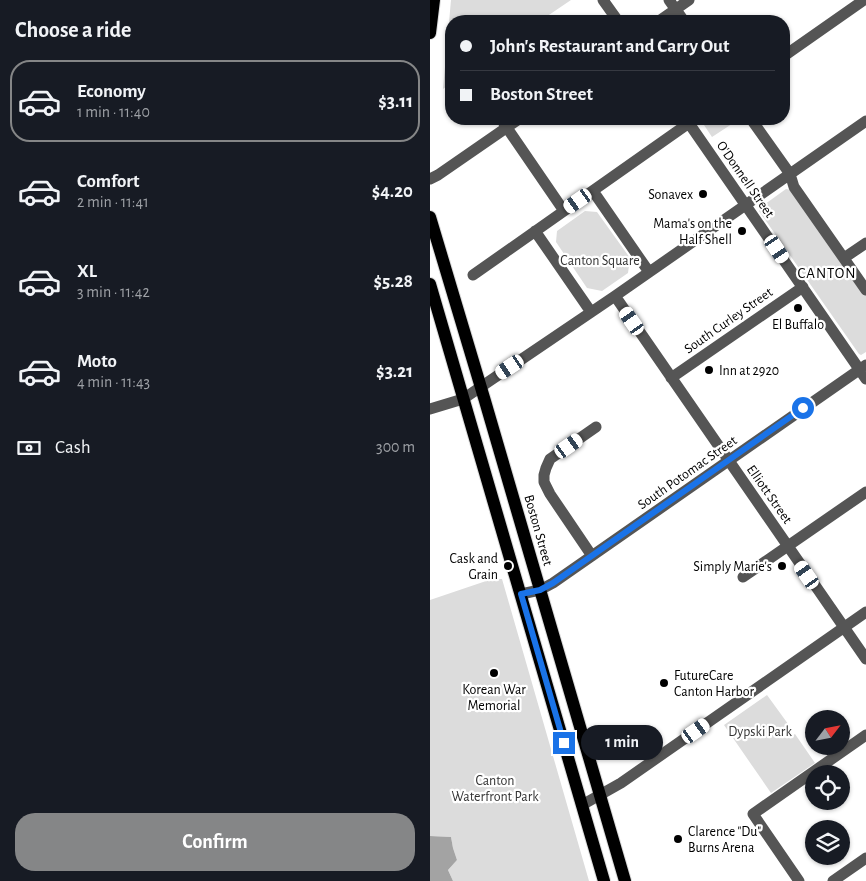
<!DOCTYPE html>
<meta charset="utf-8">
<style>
body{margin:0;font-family:"Alegreya Sans",sans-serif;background:#20242c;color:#f1f3f6;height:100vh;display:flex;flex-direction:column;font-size:19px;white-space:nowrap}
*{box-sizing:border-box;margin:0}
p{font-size:16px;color:#9ea1a6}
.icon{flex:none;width:28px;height:28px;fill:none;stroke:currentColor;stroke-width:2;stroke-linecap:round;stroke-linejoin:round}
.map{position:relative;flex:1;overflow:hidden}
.panel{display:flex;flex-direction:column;background:#171b24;width:430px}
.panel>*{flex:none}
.guide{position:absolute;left:15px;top:15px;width:345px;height:110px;border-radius:20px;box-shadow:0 1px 4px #0004;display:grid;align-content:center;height:110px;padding:0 15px;background:#171b24}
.needle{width:32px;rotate:58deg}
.tools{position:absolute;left:375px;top:710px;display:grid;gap:10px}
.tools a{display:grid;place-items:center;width:45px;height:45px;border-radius:50%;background:#171b24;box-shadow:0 1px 4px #0004;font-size:25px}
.end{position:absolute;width:22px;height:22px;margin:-11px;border:6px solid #1a73e8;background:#fff;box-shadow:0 0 0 2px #fff}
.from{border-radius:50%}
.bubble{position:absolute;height:35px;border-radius:18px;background:#171b24;box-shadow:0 1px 4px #0004;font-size:16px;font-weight:700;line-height:35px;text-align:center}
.car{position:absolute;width:15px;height:30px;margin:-15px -8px;border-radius:6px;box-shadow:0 0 4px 1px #0007;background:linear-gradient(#fff 24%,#345 0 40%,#fff 0 76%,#345 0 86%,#fff 0)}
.guide b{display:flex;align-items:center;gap:18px;height:48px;font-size:19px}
.guide b+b{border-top:1px solid #363941}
.guide i{width:12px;height:12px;background:#f1f3f6}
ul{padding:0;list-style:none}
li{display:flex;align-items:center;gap:15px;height:82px;margin:0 10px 8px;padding:0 5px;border:2px solid transparent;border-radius:20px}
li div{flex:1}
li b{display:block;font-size:19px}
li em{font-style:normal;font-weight:700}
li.selected{border-color:#858687}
li>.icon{width:45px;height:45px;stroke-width:1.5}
h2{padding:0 15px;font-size:22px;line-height:60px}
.pay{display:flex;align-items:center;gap:12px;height:55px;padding:0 15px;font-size:19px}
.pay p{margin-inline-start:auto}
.action{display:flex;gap:10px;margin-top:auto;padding:10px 15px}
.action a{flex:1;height:58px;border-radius:20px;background:#858687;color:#fff;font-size:20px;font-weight:700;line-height:58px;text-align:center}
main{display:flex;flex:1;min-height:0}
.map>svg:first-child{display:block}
.green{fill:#dcdcdc}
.water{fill:#a3a3a3}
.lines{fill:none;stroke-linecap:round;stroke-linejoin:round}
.major-casing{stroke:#dbdbdb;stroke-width:14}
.minor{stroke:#555;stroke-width:11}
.major{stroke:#000;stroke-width:12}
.route{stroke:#1a73e8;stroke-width:6}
.poi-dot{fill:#000;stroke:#fff;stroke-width:2}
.labels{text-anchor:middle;stroke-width:4.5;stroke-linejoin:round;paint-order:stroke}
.street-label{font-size:14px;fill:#000;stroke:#fff}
.poi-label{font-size:14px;fill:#000;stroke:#fff;text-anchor:end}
.park-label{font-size:14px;fill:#333;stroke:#fff}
.neighbourhood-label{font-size:15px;letter-spacing:1px;fill:#000;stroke:#fff}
</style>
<main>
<section class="panel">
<h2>Choose a ride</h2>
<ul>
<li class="selected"><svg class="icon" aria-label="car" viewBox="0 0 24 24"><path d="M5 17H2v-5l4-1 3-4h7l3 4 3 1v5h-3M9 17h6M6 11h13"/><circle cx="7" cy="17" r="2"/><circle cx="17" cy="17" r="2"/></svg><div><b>Economy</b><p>1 min · 11:40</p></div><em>$3.11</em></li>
<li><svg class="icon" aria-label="car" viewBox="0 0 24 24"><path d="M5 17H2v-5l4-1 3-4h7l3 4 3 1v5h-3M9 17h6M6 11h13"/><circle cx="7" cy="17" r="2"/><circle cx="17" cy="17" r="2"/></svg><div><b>Comfort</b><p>2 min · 11:41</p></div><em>$4.20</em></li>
<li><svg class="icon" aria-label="car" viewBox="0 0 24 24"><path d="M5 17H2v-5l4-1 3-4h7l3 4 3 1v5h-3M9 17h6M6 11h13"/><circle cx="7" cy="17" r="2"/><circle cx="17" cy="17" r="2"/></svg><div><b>XL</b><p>3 min · 11:42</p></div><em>$5.28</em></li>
<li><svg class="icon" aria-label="car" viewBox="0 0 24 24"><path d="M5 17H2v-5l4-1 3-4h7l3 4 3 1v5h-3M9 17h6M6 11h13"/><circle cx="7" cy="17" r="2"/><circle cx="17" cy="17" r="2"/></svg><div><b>Moto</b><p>4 min · 11:43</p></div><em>$3.21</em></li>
</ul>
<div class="pay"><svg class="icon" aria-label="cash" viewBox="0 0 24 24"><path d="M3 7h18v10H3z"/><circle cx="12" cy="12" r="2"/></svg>Cash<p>300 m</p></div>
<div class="action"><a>Confirm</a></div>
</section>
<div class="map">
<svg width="436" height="881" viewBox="0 0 436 881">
<rect width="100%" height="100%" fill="#fff"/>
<path class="green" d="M21,0H141L110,21H21V83L13,89Z
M270,119H307L308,120L282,137Z
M356,189L362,190L436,295V352L431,355L429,354L329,211L331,207Z
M155,211L167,212L200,258L198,273L172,291L157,288L126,242L127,231Z
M62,579H72L159,881H23L18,870L27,860L23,848L21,837L0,836V600Z
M337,695L361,728L356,732L360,737L365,734L385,763L341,793L294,725Z"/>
<path class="water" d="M0,836L21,837L23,848L27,860L18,870L23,881H0Z"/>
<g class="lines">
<defs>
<path id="major" d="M0,33L4,0
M0,217L55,401L195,881
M0,284L174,881"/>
</defs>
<use href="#major" class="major-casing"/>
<path class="minor" d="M173,0L188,21
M239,0L254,21
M229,21L259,0
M354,56L434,0
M71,119L134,211
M256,119L436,379
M321,119L360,174L364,187L436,290
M0,179L8,175L89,119
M163,191L219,272
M105,231L161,312
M414,258L436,243
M43,275L259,123
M185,296L436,659
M241,378L373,287
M0,409L33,399L185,296L436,121
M162,556L120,494L114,482V475L116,468L120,459L166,427
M313,577L436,492
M91,594L110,590L123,583L436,365
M152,805L191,783L436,612
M369,881L323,814L436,735
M403,881L436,858"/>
<use href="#major" class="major"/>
</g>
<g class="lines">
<path class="route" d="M134,743L91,594L110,590L123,583L373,408"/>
</g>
<g class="poi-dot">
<circle cx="273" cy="194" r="5"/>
<circle cx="312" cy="231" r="5"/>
<circle cx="368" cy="308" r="5"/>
<circle cx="279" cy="370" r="5"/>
<circle cx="78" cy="566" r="5"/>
<circle cx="352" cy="566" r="5"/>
<circle cx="64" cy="673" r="5"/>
<circle cx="234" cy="683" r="5"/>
<circle cx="248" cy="839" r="5"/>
</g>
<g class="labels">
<g class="street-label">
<text transform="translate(316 179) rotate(55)" y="5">O'Donnell Street</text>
<text transform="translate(298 320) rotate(-35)" y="5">South Curley Street</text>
<text transform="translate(257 472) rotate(-35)" y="5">South Potomac Street</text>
<text transform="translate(340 494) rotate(55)" y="5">Elliott Street</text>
<text transform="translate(109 530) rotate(74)" y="5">Boston Street</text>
</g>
<g class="poi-label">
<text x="263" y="199">Sonavex</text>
<text x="302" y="228">Mama's on the<tspan x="302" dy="16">Half Shell</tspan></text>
<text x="368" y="329" text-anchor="middle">El Buffalo</text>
<text x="289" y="375" text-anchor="start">Inn at 2920</text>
<text x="68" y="563">Cask and<tspan x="68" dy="16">Grain</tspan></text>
<text x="342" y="571">Simply Marie's</text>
<text x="244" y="680" text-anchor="start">FutureCare<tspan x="244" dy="16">Canton Harbor</tspan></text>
<text x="64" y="694" text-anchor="middle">Korean War<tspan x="64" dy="16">Memorial</tspan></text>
<text x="258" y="836" text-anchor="start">Clarence "Du"<tspan x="258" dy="16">Burns Arena</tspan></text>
</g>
<g class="park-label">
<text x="170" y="265">Canton Square</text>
<text x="330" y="736">Dypski Park</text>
<text x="65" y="785">Canton<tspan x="65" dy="16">Waterfront Park</tspan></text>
</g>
<g class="neighbourhood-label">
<text x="397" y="278">CANTON</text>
</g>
</g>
</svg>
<div class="tools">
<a><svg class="needle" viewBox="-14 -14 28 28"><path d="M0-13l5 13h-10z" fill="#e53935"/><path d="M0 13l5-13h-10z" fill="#9ea1a6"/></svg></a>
<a><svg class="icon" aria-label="locate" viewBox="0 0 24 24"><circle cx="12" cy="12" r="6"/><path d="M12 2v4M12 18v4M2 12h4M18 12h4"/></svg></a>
<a><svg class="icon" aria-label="layers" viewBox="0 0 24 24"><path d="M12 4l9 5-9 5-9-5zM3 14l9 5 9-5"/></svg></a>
</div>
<i class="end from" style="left:373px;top:408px"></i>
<i class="end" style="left:134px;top:743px"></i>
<div class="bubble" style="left:151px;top:725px;width:82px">1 min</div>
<i class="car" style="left:148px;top:201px;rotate:235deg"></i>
<i class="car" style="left:347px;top:249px;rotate:146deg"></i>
<i class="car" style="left:202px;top:321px;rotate:325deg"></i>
<i class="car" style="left:80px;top:367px;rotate:236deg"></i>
<i class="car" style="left:139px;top:446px;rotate:55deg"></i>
<i class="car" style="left:377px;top:575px;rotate:325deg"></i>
<i class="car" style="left:266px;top:731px;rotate:55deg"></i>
<div class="guide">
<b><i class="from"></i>John's Restaurant and Carry Out</b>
<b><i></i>Boston Street</b>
</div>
</div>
</main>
